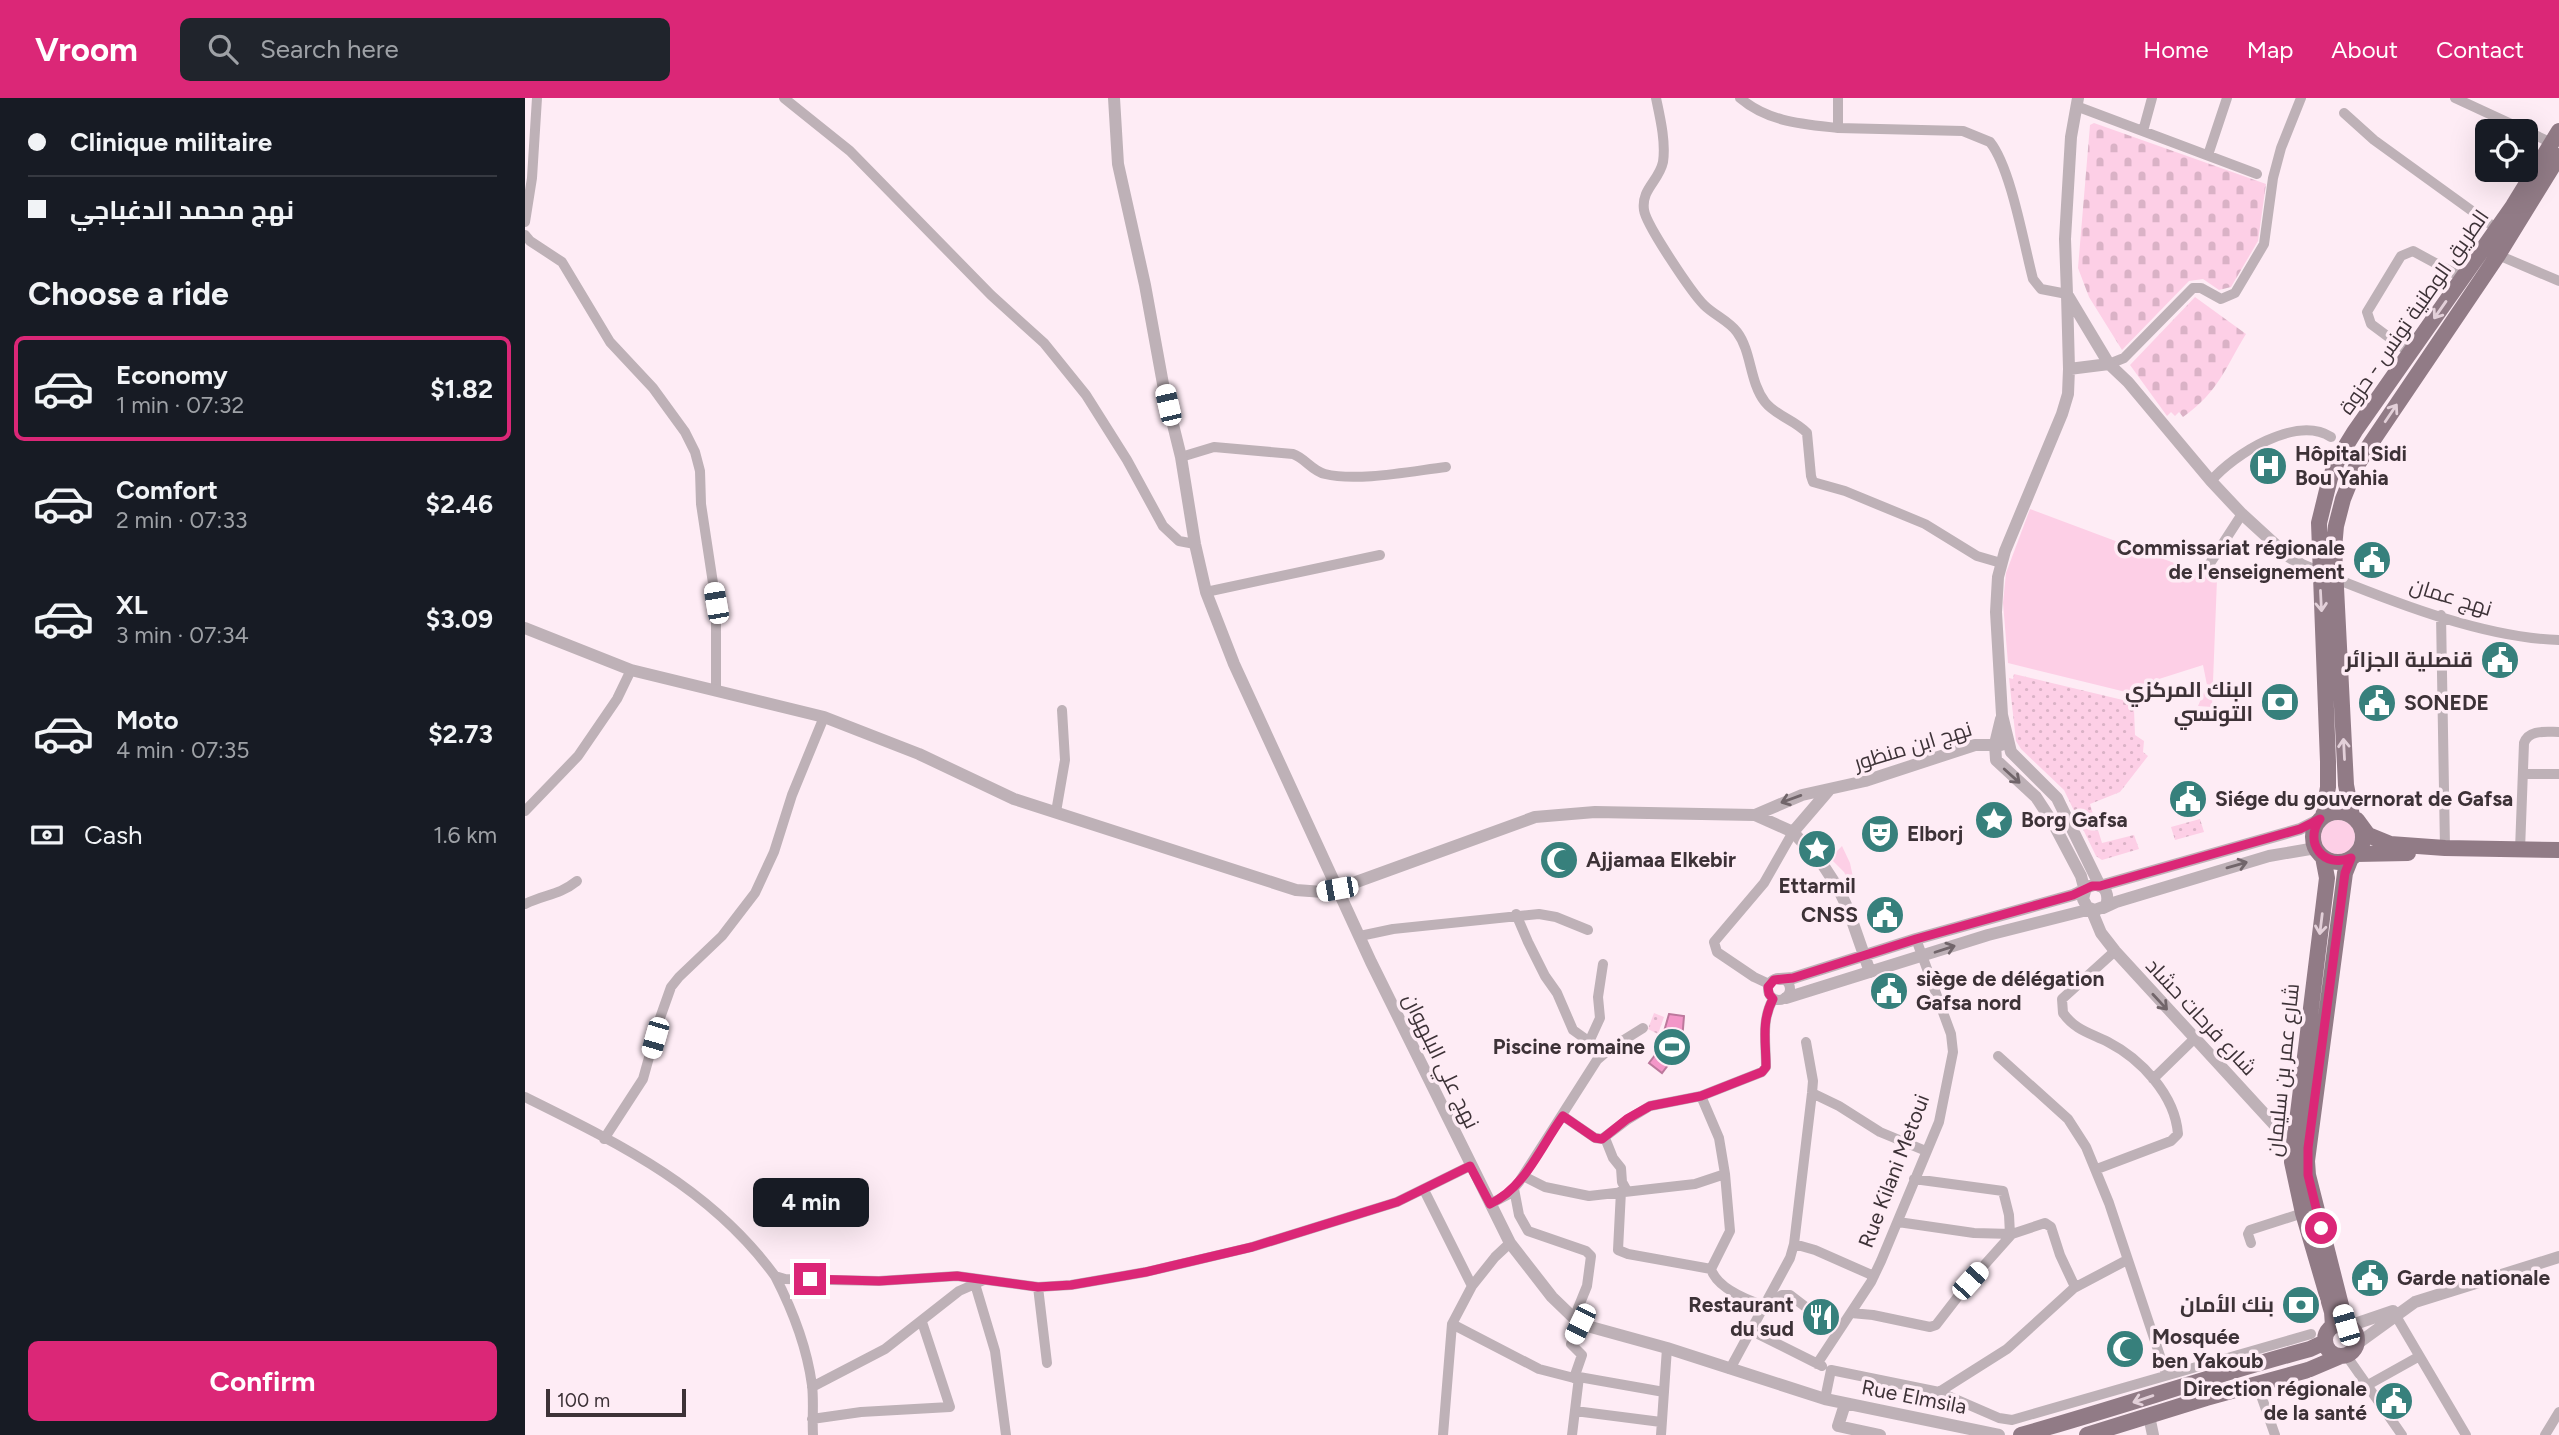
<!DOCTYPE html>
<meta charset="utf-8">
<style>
body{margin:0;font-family:Figtree,Cairo,sans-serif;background:#20242c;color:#f1f3f6;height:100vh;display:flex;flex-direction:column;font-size:26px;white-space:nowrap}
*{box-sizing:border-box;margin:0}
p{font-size:23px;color:#9ea1a6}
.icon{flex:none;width:38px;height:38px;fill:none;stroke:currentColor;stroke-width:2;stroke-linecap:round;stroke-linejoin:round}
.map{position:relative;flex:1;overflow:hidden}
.panel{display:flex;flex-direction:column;background:#171b24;width:525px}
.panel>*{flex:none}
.guide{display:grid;align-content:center;height:154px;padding:0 28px;background:#171b24}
.controls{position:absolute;left:1950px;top:21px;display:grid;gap:14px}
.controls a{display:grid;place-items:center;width:63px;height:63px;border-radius:10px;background:#171b24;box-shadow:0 7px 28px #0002;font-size:35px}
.scale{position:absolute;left:21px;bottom:18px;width:140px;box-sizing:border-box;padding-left:7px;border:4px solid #3d3237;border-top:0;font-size:19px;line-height:24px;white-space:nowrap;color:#3d3237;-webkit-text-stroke:5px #feecf5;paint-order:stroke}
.end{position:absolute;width:32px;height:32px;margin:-16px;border:9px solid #db2777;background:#fff;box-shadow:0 0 0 4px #fff}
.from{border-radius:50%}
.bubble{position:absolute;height:49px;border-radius:10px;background:#171b24;box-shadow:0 7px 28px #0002;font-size:23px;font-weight:700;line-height:49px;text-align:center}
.car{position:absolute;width:21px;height:42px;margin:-21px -10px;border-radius:9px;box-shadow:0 0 5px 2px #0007;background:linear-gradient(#fff 24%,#345 0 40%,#fff 0 76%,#345 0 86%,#fff 0)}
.guide b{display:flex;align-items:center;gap:24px;height:66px;font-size:26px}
.guide b+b{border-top:2px solid #363941}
.guide i{width:18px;height:18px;background:#f1f3f6}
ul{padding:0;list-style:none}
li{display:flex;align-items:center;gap:21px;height:105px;margin:0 14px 10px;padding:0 14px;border:4px solid transparent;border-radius:10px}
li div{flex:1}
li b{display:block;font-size:26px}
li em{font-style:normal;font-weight:700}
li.current{border-color:#db2777}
li>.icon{width:63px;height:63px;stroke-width:1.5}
h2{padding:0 28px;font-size:32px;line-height:84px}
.pay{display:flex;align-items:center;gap:18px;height:77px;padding:0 28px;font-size:26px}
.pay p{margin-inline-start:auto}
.button{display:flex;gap:14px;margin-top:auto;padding:14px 28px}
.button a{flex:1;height:80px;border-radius:10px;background:#db2777;color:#fff;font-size:28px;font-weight:700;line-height:80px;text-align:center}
header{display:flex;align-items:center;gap:42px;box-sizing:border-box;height:98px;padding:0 35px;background:#db2777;color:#fff}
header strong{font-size:33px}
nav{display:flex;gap:38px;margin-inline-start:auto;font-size:24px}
.search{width:490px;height:63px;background:#20242c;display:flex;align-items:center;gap:18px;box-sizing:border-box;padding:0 24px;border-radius:10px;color:#9ea1a6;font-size:26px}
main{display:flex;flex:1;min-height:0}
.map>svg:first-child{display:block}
.green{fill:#fdcfe6}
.cemetery{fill:url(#cemetery-stones)}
.garden{fill:url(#garden-dots)}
.water{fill:url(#water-ripples);stroke:#bc789c;stroke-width:2}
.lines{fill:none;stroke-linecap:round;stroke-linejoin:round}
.minor{stroke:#beb1b7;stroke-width:10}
.tertiary{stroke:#beb1b7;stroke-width:12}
.primary{stroke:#917b86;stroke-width:16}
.oneway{stroke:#e3d0d9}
.oneway2{stroke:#71656a}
.route{stroke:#db2777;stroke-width:9}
.labels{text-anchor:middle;stroke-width:7;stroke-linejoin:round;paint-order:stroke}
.street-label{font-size:21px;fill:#3d3237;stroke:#feecf5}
.poi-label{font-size:21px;font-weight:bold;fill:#3d3237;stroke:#feecf5;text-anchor:start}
</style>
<header>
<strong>Vroom</strong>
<div class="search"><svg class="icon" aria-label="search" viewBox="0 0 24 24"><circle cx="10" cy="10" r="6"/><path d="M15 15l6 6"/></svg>Search here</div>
<nav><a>Home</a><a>Map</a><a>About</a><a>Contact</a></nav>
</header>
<main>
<section class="panel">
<div class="guide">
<b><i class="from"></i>Clinique militaire</b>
<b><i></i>نهج محمد الدغباجي</b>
</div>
<h2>Choose a ride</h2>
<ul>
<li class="current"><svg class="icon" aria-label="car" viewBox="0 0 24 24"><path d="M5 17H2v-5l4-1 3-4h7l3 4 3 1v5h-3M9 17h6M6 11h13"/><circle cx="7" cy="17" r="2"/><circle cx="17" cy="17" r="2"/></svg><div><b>Economy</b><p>1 min · 07:32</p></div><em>$1.82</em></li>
<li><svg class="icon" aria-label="car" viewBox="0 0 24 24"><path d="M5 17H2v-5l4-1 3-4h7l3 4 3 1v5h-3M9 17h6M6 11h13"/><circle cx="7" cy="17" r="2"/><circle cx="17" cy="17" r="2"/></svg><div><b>Comfort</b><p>2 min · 07:33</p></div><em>$2.46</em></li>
<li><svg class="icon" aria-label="car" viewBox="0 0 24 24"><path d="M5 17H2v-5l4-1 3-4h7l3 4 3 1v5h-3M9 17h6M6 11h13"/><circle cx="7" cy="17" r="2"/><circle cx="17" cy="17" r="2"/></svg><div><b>XL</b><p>3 min · 07:34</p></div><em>$3.09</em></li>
<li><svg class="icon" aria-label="car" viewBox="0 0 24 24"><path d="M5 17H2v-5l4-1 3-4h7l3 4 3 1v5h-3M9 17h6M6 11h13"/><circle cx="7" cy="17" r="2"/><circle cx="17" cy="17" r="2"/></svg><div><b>Moto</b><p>4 min · 07:35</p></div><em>$2.73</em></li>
</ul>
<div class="pay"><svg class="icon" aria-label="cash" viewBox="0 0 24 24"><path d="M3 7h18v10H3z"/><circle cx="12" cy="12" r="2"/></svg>Cash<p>1.6 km</p></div>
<div class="button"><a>Confirm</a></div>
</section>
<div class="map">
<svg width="2034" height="1337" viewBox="0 0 2034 1337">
<defs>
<pattern id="cemetery-stones" width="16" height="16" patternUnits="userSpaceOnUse" patternTransform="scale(1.75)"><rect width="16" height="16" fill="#fdcfe6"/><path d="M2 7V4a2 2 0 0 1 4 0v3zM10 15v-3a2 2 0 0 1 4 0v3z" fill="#dab2c6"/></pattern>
<pattern id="garden-dots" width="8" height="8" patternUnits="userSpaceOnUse" patternTransform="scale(1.75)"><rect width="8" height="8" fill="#fdcfe6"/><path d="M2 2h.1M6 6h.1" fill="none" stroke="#dab2c6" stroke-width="1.8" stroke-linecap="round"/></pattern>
<pattern id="water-ripples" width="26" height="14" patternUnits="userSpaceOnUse" patternTransform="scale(1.75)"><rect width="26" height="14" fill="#f396c8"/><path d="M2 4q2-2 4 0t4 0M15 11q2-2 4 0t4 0" fill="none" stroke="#c67ba3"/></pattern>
</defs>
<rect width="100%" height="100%" fill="#feecf5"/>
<path class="green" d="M1505,411L1692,481L1687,609L1673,608L1682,587L1678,567L1615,587L1605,595L1483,565L1478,505L1481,475Z
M1796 739a17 17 0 1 1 34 0a17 17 0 1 1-34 0Z
M1317,748L1325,765L1329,784L1325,786L1319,774L1305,760Z"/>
<path class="cemetery" d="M1569,25L1741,86L1733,143L1706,189L1694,192L1678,181L1664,183L1597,252L1564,199L1553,170L1565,27Z
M1670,199L1721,236C1699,272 1694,293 1658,319L1654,314L1650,318L1646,314L1642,318L1605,267Z"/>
<path class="garden" d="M1489,576L1602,603L1609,611L1610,637L1619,643L1618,654L1623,658L1595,694L1565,706L1577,745L1609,737L1614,751L1577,762L1571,758L1539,692L1496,651L1491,643L1484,580L1488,581Z
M1675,721L1679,734L1650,742L1646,729Z
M1129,915L1139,919L1133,936L1123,931Z"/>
<path class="water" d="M1144,916L1159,918L1157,943L1138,937Z
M1137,948L1150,958L1137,975L1124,965Z"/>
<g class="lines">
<path class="minor" d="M259,0L325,53L466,197L519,245L561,297L602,362L638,428L654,443L670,446
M1131,0C1135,19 1141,44 1138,64C1134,83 1116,91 1119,112C1121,127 1167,195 1179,207C1189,217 1204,223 1212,234C1227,254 1224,283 1240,304C1251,318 1270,322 1282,335L1286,378L1288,384L1320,393L1400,426L1452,458L1476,465
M1215,0C1243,24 1277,26 1313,30
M1313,0V30L1438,33L1465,44C1486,70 1499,147 1508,181L1516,191L1542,196
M1930,0L2027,45
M1551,8L1732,76
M1819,15L1849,42L1972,131
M1618,33L1627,0
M1683,57L1702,0
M0,124L7,80L12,0
M0,137L5,143L37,164L85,244L128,290L160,334L170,354L175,373L176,406L191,505V591
M1973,157L2034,183
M1885,255L1846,226L1842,214L1876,158L1888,153L1938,180
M1584,266L1599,260L1668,190H1676L1696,201L1710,195L1739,146L1748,80L1756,50L1776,0
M656,359L689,349L768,356C780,360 787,373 800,376C832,384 887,373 921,369
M1686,383C1709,356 1771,317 1806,339
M1682,470L1717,416
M1809,480C1876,507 1962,540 2034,542
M681,494L855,457
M1916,517L1920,750
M1998,676H2034
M0,713L53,658L92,601L106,572
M531,714L540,662L537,612
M1995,752L1999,645C2004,631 2021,634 2034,634
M0,806C20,796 33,798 52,783
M991,816L1003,844L1020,878L1032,895L1048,932L1080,955
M835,838L868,831L1014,816L1031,819L1063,832
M1243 891a11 11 0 1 1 22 0a11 11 0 1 1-22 0Z
M1244,886L1229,879L1192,854L1189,844L1239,785L1268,734
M1064,944L1075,920L1073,899L1078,866
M1473,958L1543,1021L1561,1049L1584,1105L1641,1276
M1628,981L1669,941
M1287,995L1314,1008L1355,1034L1401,1053
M1176,998L1194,1040L1200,1076
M0,999C95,1046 186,1090 250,1178L260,1181L354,1183L432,1178L513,1189L546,1187L621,1174L727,1149L872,1104L945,1068
M1038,1018L1070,1040L1077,1041L1102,1022L1125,1008L1176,998L1237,974L1241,969C1241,944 1236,923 1248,901
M1080,1040L1088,1060L1096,1070L1097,1084L1102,1093
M79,1041L118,981L135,920L146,889L154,879L197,838L230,795L249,754L267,697L299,619
M1572,1071L1646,1043L1653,1036C1650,997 1616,961 1583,944C1565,935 1550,932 1538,915L1537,901L1590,853
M998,1078L1020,1089L1064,1098L1170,1086L1200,1076L1205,1133L1186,1171C1192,1190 1222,1202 1240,1208L1257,1197H1265L1312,1233
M1389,1081L1478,1093L1484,1117L1485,1136
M989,1091L994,1117L1003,1133L1061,1153L1066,1158L1062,1188L1049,1220
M899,1092L947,1188
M1096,1093L1093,1152L1103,1156L1186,1171
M965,1106L984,1096L994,1084L1072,962L1086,950L1118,930
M1373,1124L1449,1135L1487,1136
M1726,1145L1723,1136L1725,1132L1778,1115
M1269,1146L1290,1152L1349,1178
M250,1178C267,1211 282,1250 287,1287C289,1303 287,1321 288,1337
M450,1186L470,1253L481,1337
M513,1189L522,1265
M1868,1213L1941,1337
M1326,1215L1348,1217L1405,1229L1411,1227L1445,1183L1487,1136L1520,1125L1526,1129L1535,1157L1550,1189
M927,1226L1014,1271L1049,1280
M1227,1233L1297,1268
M1821,1257L1877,1337
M1292,1266L1346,1184L1356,1163L1414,1024L1428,954L1426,936L1391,841
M1205,1271L1265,1160L1269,1146L1287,995L1288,983L1281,944
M1054,1279L1139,1294
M1732,1286L1750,1337
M1841,1288L1893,1259
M287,1289L360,1251L434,1193L459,1182
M1414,1294L1482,1251L1549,1190L1602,1162
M1300,1301L1306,1272L1414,1294L1474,1320L1487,1322L1786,1236
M1050,1313L1136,1324
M287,1321L336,1314L425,1309L397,1224
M918,1337L927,1226L947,1188L970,1159L985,1145
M1047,1337L1054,1279L1049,1280L1057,1257L1046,1246L1055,1226
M1136,1337L1142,1250
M2020,1337L2034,1314"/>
<path class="tertiary" d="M589,0L593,66L620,187L638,286L656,359L670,446L681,494L709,566L846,864L985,1145L1027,1199L1055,1226L1142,1250L1300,1301L1474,1337
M1553,0L1546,39L1540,141L1542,196L1584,266L1603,284L1686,383L1717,416L1763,458L1777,467L1801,477
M1542,196L1544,271L1543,296L1537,316L1480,453L1473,479L1471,514L1477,617L1486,654L1532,700L1575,788L1775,731L1795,721
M1544,271L1584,266
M0,530L106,572L299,619L394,656L489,701L771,792L798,794L812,791L1010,719L1070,714L1230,717L1268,734L1298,767L1313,790L1323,811L1345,874
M1230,717L1277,697L1340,683L1450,647H1476
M1268,734L1304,692
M1578,810L1591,804L1744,758L1791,750
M1255,881L1268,880L1391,841L1548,797C1555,795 1562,788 1569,787C1582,786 1584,799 1581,808L1570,812L1562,809L1558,801L1560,793L1556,778L1528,725L1511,699L1471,662L1470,646L1476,621
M1261,900L1463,837L1566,811L1576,835L1590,853L1768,1047
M1824,1228L1868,1213
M1832,1246L1890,1204L2034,1159
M1320,1306L1313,1328L1355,1337
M1624,1318L1628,1337"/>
<path class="primary" d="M1788 739a25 25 0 1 1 50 0a25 25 0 1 1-50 0Z
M1827,718L1821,687L1809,450L1811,428L1818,401L1831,369L1844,348L1973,157L2034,58
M1798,719L1803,689V664L1794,425L1805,380L1814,359L1830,333L1988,108L2034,33
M1832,722L1843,737L1865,746L1920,750L2034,752
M1831,756L1883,755
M1798,759L1802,780L1767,1064L1778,1115L1807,1214L1808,1228
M1800 1242a16 16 0 1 1 32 0a16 16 0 1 1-32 0Z
M1821,1227L1783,1077L1782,1063L1820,775L1826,760
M1496,1337C1593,1310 1688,1277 1785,1251L1800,1244
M1562,1337L1681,1300L1783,1272L1816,1258"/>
</g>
<defs><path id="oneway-shaft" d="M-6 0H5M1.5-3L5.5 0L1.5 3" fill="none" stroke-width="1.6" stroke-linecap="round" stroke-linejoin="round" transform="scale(1.75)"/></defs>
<g class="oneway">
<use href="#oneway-shaft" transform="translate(1915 212) rotate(125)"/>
<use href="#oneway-shaft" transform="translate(1866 315) rotate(-56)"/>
<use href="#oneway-shaft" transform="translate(1796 503) rotate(87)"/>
<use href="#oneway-shaft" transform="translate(1819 651) rotate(-93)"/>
<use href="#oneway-shaft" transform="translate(1796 826) rotate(97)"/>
<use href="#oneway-shaft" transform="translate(1618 1301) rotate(161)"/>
</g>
<g class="oneway2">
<use href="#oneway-shaft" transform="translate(1487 678) rotate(42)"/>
<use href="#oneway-shaft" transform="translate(1266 701) rotate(160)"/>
<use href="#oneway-shaft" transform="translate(1712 767) rotate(-16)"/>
<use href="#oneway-shaft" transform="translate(1420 851) rotate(-18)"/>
<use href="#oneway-shaft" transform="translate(1635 904) rotate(47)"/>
</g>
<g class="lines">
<path class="route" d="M285,1181L354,1183L432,1178L513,1189L546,1187L621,1174L727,1149L872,1104L945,1068L965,1106C1000,1090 1016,1048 1038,1018L1070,1040L1077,1041L1102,1021L1125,1008L1176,998L1237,974L1241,969C1241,944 1236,923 1248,901L1244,896L1243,889L1249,882L1268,880L1391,841L1548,797L1567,788H1575L1775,731L1795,721C1778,745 1799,771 1826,760L1820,775L1783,1050V1077L1796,1130"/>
</g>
<defs>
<symbol id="hospital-disc" viewBox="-11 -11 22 22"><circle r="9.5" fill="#37807c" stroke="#feecf5"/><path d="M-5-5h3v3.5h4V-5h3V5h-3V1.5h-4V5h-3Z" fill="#fff"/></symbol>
<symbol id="civic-disc" viewBox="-11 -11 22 22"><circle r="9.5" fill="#37807c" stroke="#feecf5"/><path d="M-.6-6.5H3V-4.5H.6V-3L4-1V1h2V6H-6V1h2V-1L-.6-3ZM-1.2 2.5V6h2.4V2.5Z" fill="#fff"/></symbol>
<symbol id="bank-disc" viewBox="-11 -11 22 22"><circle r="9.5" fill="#37807c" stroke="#feecf5"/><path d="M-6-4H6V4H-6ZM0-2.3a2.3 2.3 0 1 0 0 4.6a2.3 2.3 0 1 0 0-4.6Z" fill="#fff"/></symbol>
<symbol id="sight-disc" viewBox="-11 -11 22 22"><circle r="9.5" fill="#37807c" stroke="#feecf5"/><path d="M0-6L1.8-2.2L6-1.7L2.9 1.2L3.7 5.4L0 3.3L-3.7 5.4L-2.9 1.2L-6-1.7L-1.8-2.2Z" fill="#fff"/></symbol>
<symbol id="theatre-disc" viewBox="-11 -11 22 22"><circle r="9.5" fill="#37807c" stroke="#feecf5"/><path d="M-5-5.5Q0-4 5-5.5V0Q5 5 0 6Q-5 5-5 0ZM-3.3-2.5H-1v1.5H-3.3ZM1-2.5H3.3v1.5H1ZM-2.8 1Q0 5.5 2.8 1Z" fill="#fff"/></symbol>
<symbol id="mosque-disc" viewBox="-11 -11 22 22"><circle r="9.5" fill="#37807c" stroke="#feecf5"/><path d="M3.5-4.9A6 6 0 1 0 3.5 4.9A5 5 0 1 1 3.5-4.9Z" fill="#fff"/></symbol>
<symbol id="stadium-disc" viewBox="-11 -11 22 22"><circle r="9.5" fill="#37807c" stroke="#feecf5"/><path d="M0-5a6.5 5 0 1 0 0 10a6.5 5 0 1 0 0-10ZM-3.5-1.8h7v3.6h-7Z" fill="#fff"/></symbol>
<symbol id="restaurant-disc" viewBox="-11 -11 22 22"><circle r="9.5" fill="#37807c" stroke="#feecf5"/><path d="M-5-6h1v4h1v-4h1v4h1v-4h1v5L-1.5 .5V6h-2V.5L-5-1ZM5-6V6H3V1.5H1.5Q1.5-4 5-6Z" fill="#fff"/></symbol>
</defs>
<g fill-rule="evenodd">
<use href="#hospital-disc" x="1721" y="346" width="44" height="44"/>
<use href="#civic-disc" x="1825" y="440" width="44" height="44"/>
<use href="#civic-disc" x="1953" y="540" width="44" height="44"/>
<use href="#bank-disc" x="1733" y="582" width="44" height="44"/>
<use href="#civic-disc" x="1830" y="583" width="44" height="44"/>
<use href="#civic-disc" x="1641" y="679" width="44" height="44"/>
<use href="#sight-disc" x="1447" y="700" width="44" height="44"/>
<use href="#theatre-disc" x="1333" y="714" width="44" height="44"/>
<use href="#sight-disc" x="1270" y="729" width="44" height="44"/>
<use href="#mosque-disc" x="1012" y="740" width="44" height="44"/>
<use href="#civic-disc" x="1338" y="795" width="44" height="44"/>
<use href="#civic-disc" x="1342" y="871" width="44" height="44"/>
<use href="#stadium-disc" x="1125" y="927" width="44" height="44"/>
<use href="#civic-disc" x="1823" y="1158" width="44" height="44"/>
<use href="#bank-disc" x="1754" y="1185" width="44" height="44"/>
<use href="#restaurant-disc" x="1274" y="1197" width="44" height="44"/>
<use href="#mosque-disc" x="1578" y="1229" width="44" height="44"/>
<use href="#civic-disc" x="1847" y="1281" width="44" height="44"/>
</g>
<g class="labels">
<g class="street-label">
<text transform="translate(1889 214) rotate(-55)" y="7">الطريق الوطنية تونس - حزوة</text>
<text transform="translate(1926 499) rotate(17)" y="7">نهج عمان</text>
<text transform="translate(1388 648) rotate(-17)" y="7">نهج ابن منظور</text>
<text transform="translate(1676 919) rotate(47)" y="7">شارع فرحات حشاد</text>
<text transform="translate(916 963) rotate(64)" y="7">نهج علي البلهوان</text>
<text transform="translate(1758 972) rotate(-84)" y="7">شارع عمر بن سليمان</text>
<text transform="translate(1369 1073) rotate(-69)" y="7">Rue Kilani Metoui</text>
<text transform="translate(1389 1299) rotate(11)" y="7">Rue Elmsila</text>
</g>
<g class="poi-label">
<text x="1770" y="363">Hôpital Sidi<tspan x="1770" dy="24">Bou Yahia</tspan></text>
<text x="1820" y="457" text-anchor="end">Commissariat régionale<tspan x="1820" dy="24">de l'enseignement</tspan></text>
<text x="1948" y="569" text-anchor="end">قنصلية الجزائر</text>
<text x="1728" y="599" text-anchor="end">البنك المركزي<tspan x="1728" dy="24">التونسي</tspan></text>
<text x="1879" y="612">SONEDE</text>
<text x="1690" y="708">Siége du gouvernorat de Gafsa</text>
<text x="1496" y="729">Borg Gafsa</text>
<text x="1382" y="743">Elborj</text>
<text x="1061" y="769">Ajjamaa Elkebir</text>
<text x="1292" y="795" text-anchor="middle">Ettarmil</text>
<text x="1333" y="824" text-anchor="end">CNSS</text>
<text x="1391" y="888">siège de délégation<tspan x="1391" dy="24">Gafsa nord</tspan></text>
<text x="1120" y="956" text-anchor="end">Piscine romaine</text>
<text x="1872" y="1187">Garde nationale</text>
<text x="1269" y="1214" text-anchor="end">Restaurant<tspan x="1269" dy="24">du sud</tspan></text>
<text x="1749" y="1214" text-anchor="end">بنك الأمان</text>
<text x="1627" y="1246">Mosquée<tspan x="1627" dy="24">ben Yakoub</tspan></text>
<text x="1842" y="1298" text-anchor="end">Direction régionale<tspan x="1842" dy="24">de la santé</tspan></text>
</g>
</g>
</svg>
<div class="controls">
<a><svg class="icon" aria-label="locate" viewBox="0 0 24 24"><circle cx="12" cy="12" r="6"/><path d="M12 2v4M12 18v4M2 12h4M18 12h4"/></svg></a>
</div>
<div class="scale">100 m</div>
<i class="end from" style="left:1796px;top:1130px"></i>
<i class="end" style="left:285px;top:1181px"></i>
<div class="bubble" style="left:228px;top:1080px;width:116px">4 min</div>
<i class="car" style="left:643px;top:307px;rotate:347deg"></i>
<i class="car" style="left:191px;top:505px;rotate:350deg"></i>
<i class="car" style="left:812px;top:791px;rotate:260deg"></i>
<i class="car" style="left:130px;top:940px;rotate:196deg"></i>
<i class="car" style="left:1445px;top:1183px;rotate:42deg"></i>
<i class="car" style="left:1055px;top:1226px;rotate:206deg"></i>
<i class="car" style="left:1821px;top:1227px;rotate:344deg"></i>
</div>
</main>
